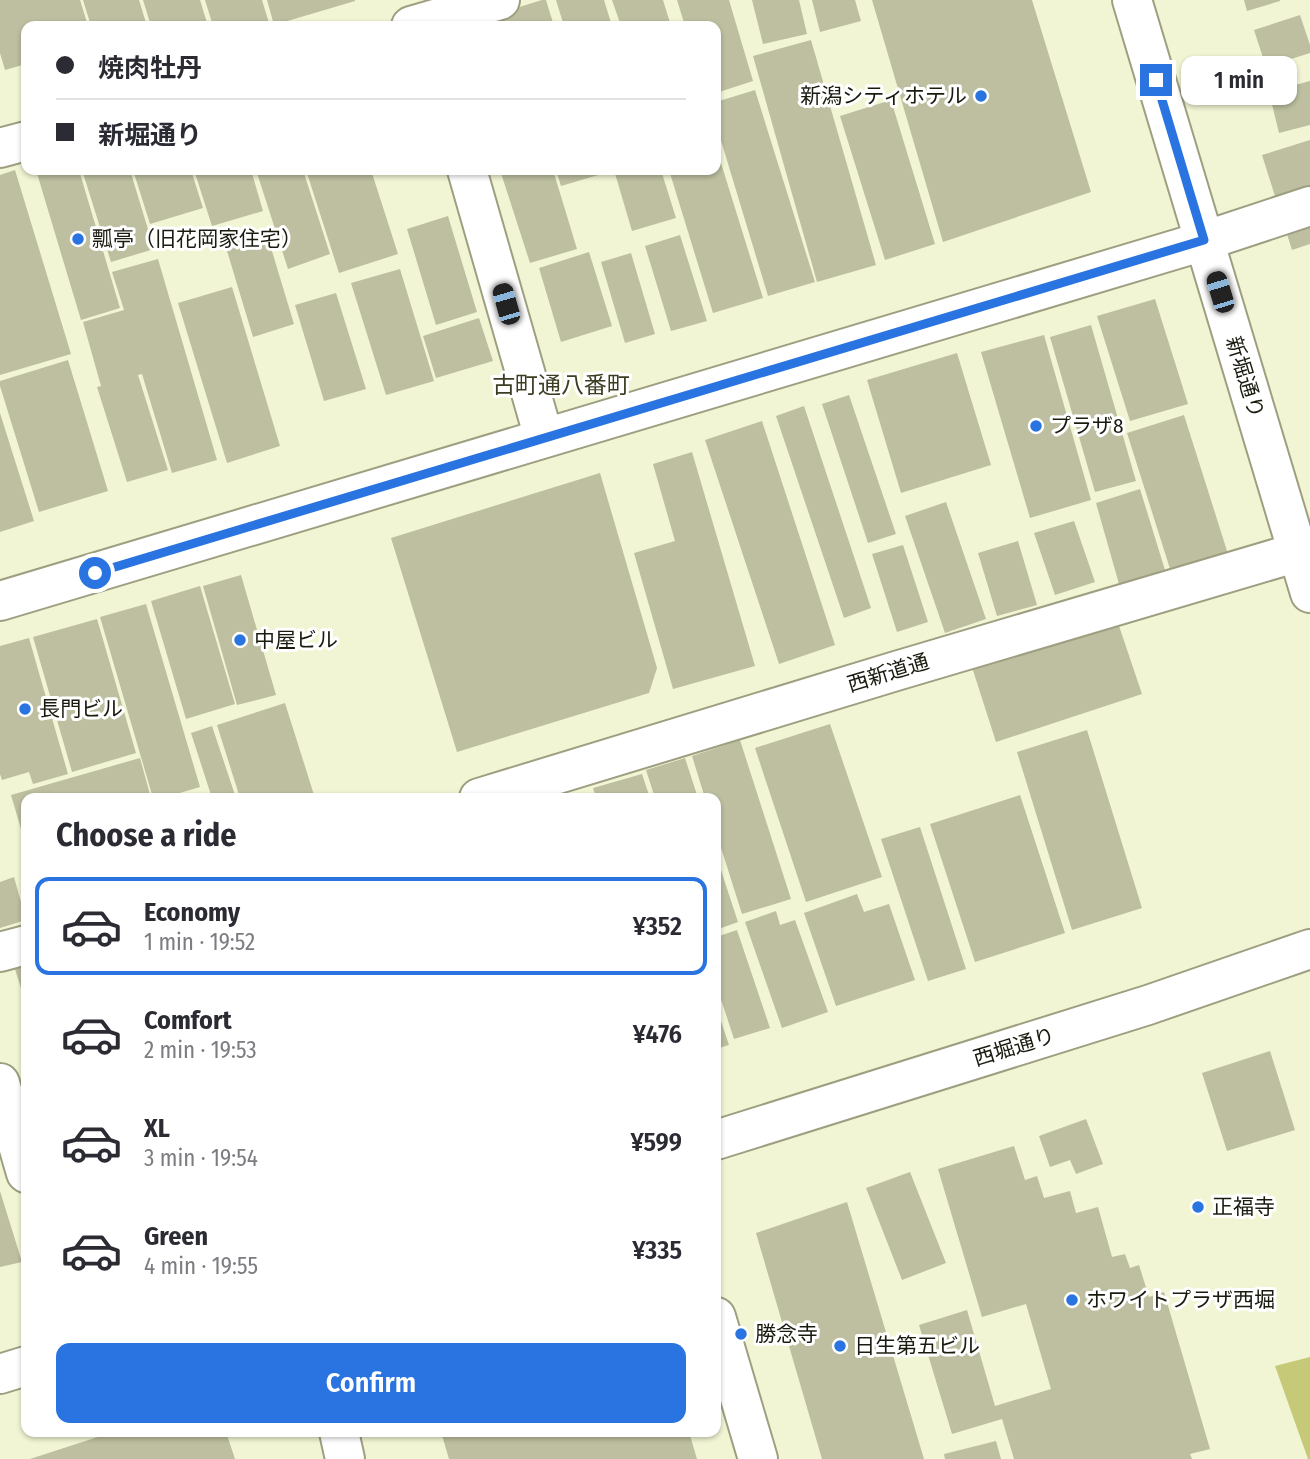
<!DOCTYPE html>
<meta charset="utf-8">
<style>
body{margin:0;font-family:"Fira Sans Condensed","Noto Sans JP",sans-serif;background:#f7f7f7;color:#2b2b33;height:100vh;display:flex;flex-direction:column;font-size:26px;white-space:nowrap}
*{box-sizing:border-box;margin:0}
p{font-size:23px;color:#7c7c81}
.icon{flex:none;width:38px;height:38px;fill:none;stroke:currentColor;stroke-width:2;stroke-linecap:round;stroke-linejoin:round}
.map{position:relative;flex:1;overflow:hidden}
.sheet{position:absolute;left:21px;top:793px;width:700px;height:644px;display:flex;flex-direction:column;background:#fff;border-radius:14px;box-shadow:0 2px 5px #0004}
.sheet>*{flex:none}
.guide{position:absolute;left:21px;top:21px;width:700px;height:154px;border-radius:14px;box-shadow:0 2px 5px #0004;display:grid;align-content:center;height:154px;padding:0 35px;background:#fff}
.end{position:absolute;width:32px;height:32px;margin:-16px;border:9px solid #2974e0;background:#fff;box-shadow:0 0 0 4px #fff}
.from{border-radius:50%}
.bubble{position:absolute;height:49px;border-radius:14px;background:#fff;box-shadow:0 2px 5px #0004;font-size:23px;font-weight:600;line-height:49px;text-align:center}
.car{position:absolute;width:21px;height:42px;margin:-21px -10px;border-radius:9px;box-shadow:0 0 5px 2px #0007;background:linear-gradient(#222 24%,#8ab4d8 0 40%,#222 0 76%,#8ab4d8 0 86%,#222 0)}
.guide b{display:flex;align-items:center;gap:24px;height:66px;font-size:26px}
.guide b+b{border-top:2px solid #e1e1e2}
.guide i{width:18px;height:18px;background:#2b2b33}
ul{padding:0;list-style:none}
li{display:flex;align-items:center;gap:21px;height:98px;margin:0 14px 10px;padding:0 21px;border:4px solid transparent;border-radius:14px}
li div{flex:1}
li b{display:block;font-size:26px}
li em{font-style:normal;font-weight:600}
li.active{border-color:#2974e0}
li>.icon{width:63px;height:63px;stroke-width:1.5}
h2{padding:0 35px;font-size:32px;line-height:84px}
.primary-button{display:flex;gap:14px;margin-top:auto;padding:14px 35px}
.primary-button a{flex:1;height:80px;border-radius:14px;background:#2974e0;color:#fff;font-size:28px;font-weight:600;line-height:80px;text-align:center}
.map>svg:first-child{display:block}
.green{fill:#c6c977}
.building{fill:#bdbfa0}
.lines{fill:none;stroke-linecap:round;stroke-linejoin:round}
.minor-casing{stroke:#9e9f81;stroke-width:42}
.minor{stroke:#fff;stroke-width:38}
.route{stroke:#2974e0;stroke-width:9}
.poi-dot{fill:#2974e0;stroke:#fff;stroke-width:2.5}
.labels{text-anchor:middle;stroke-width:6;stroke-linejoin:round;paint-order:stroke}
.poi-label{font-size:21px;fill:#1a1b0f;stroke:#fff;text-anchor:start}
.street-label{font-size:21px;fill:#1a1b0f;stroke:#fff}
.neighbourhood-label{font-size:23px;fill:#3c3d22;stroke:#fff}
</style>
<div class="map">
<svg width="1310" height="1459" viewBox="0 0 1310 1459">
<rect width="100%" height="100%" fill="#f2f5d4"/>
<path class="green" d="M1310,1357V1459H1308L1275,1366Z"/>
<path class="building" d="M0,0H80L88,26H26V64L5,70L0,53Z
M83,0H139L147,26H91Z
M143,0H200L208,26H151Z
M205,0H262L270,26H213Z
M267,0H355V1L274,25Z
M542,0H546L554,26H482L480,19Z
M556,0H604L612,26H564Z
M612,0H663L671,26H621Z
M677,0H729L753,81L716,93V26H685Z
M752,0H799L807,34L763,44Z
M812,0H855L861,21L820,32Z
M872,0H1032L1091,192L943,242Z
M1244,0H1280V1L1247,11Z
M1300,15L1310,45V53L1266,67L1254,30Z
M811,40L876,265L817,282L753,56Z
M1310,81V125L1279,133L1269,92Z
M755,90L815,282L768,296L716,124V102Z
M891,100L935,244L885,260L840,116Z
M1310,140V244L1292,250L1262,155Z
M716,147L763,298L713,313L669,170H716Z
M15,170L71,354L0,375V175Z
M36,170H79L120,308L81,320Z
M82,170H130L154,249L111,262Z
M133,170H191L203,208L150,224Z
M194,170H251L263,211L212,226Z
M256,170H303L330,254L288,269Z
M306,170H371L398,254L339,273Z
M500,170H553L577,249L530,263Z
M556,170H604L605,173L561,186Z
M614,170H661L676,218L632,231Z
M448,216L477,312L436,325L407,229Z
M265,228L294,324L253,337L224,241Z
M680,235L707,321L671,331L645,246Z
M589,252L612,326L561,342L539,268Z
M631,253L655,334L625,343L601,262Z
M158,259L217,460L172,473L142,374L138,375L168,470L127,482L97,387L101,386L83,322L124,310L112,272Z
M400,269L434,381L386,395L351,283Z
M232,287L280,446L227,463L178,303Z
M336,293L366,389L324,401L295,305Z
M1155,299L1188,404L1130,421L1097,316Z
M479,318L493,361L436,378L423,336Z
M1091,325L1136,481L1095,492L1050,337Z
M1044,335L1091,500L1030,518L981,352Z
M957,353L991,465L901,493L867,380Z
M68,360L108,491L39,512L0,386V381Z
M849,395L896,534L868,543L822,404Z
M804,406L871,608L844,618L776,416Z
M0,413L34,521L0,532Z
M1184,415L1228,554L1171,572L1127,433Z
M762,421L835,645L779,664L705,440Z
M692,452L755,666L673,689L634,553L675,541L653,464Z
M600,473L657,668L649,693L457,752L391,538Z
M1140,489L1165,570L1119,584L1096,503Z
M946,502L986,619L945,633L905,516Z
M1074,521L1095,582L1055,595L1034,533Z
M1018,541L1037,605L997,616L978,553Z
M903,545L928,622L897,632L872,554Z
M241,575L276,695L237,705L203,586Z
M200,586L235,704L186,719L151,601Z
M146,604L200,787L163,798H153L100,617Z
M1115,614L1142,694L996,742L970,661Z
M97,619L136,753L72,772L33,637Z
M29,638L68,774L33,784L29,772L2,780L0,774V646Z
M285,703L315,798H240L217,725Z
M830,724L882,877L806,902L755,748Z
M212,726L236,798H204L211,795L191,733Z
M1087,730L1142,908L1072,930L1017,752Z
M740,740L791,899L742,914L716,832V798H705L692,756Z
M140,758L151,798H26V846L11,795Z
M685,758L698,798H655L646,770Z
M642,774L650,798H596L593,788Z
M1020,795L1065,933L975,962L930,824Z
M920,827L966,969L928,981L881,839Z
M716,855L738,922L716,930Z
M14,877L26,920L0,928V882Z
M857,894L864,912L889,904L915,980L836,1006L804,913Z
M776,911L780,925L795,920L828,1012L782,1028L745,922Z
M737,930L770,1028L734,1039L716,984V937Z
M26,963V1004L14,966Z
M716,1006L729,1045L716,1049Z
M1270,1051L1295,1130L1227,1151L1202,1073Z
M1086,1119L1103,1164L1076,1174L1070,1160L1050,1167L1039,1136Z
M1014,1146L1025,1180L1037,1176L1044,1198L1070,1191L1076,1213L1098,1207L1112,1257L1125,1254L1130,1268L1139,1265L1149,1297L1164,1292L1210,1449L1190,1454L1192,1459H1014L1002,1419L952,1434L919,1325L967,1310L995,1406L1051,1389L1026,1304L982,1317L938,1169Z
M910,1172L946,1263L902,1280L866,1188Z
M0,1191L22,1262L0,1267Z
M847,1202L924,1459H822L756,1233Z
M113,1432H226L235,1459H30Z
M441,1432H689L697,1459H449Z
M996,1441L1001,1459H945L944,1454Z"/>
<g class="lines">
<defs>
<path id="minor" d="M1132,0L1310,593
M411,26L500,0
M0,148L26,141
M467,170L544,438
M0,601L1204,241L1310,206
M479,798L896,671L1298,552
M0,952L26,945
M0,1083L26,1173
M716,1140L1148,1005L1310,949
M716,1317L758,1459
M0,1374L26,1366
M339,1432L345,1459"/>
</defs>
<use href="#minor" class="minor-casing"/>
<use href="#minor" class="minor"/>
</g>
<g class="lines">
<path class="route" d="M95,573L1204,240L1156,80"/>
</g>
<g class="poi-dot">
<circle cx="981" cy="96" r="7"/>
<circle cx="78" cy="239" r="7"/>
<circle cx="1036" cy="426" r="7"/>
<circle cx="240" cy="640" r="7"/>
<circle cx="25" cy="709" r="7"/>
<circle cx="1198" cy="1207" r="7"/>
<circle cx="1072" cy="1300" r="7"/>
<circle cx="741" cy="1334" r="7"/>
<circle cx="840" cy="1346" r="7"/>
</g>
<g class="labels">
<g class="poi-label">
<text x="967" y="103" text-anchor="end">新潟シティホテル</text>
<text x="92" y="246">瓢亭（旧花岡家住宅）</text>
<text x="1050" y="433">プラザ8</text>
<text x="254" y="647">中屋ビル</text>
<text x="39" y="716">長門ビル</text>
<text x="1212" y="1214">正福寺</text>
<text x="1086" y="1307">ホワイトプラザ西堀</text>
<text x="755" y="1341">勝念寺</text>
<text x="854" y="1353">日生第五ビル</text>
</g>
<g class="street-label">
<text transform="translate(1245 377) rotate(73)" y="7">新堀通り</text>
<text transform="translate(888 673) rotate(-17)" y="7">西新道通</text>
<text transform="translate(1014 1047) rotate(-17)" y="7">西堀通り</text>
</g>
<g class="neighbourhood-label">
<text x="561" y="393">古町通八番町</text>
</g>
</g>
</svg>
<i class="end from" style="left:95px;top:573px"></i>
<i class="end" style="left:1156px;top:80px"></i>
<div class="bubble" style="left:1181px;top:56px;width:116px">1 min</div>
<i class="car" style="left:1220px;top:292px;rotate:343deg"></i>
<i class="car" style="left:506px;top:304px;rotate:344deg"></i>
<div class="guide">
<b><i class="from"></i>焼肉牡丹</b>
<b><i></i>新堀通り</b>
</div>
<section class="sheet">
<h2>Choose a ride</h2>
<ul>
<li class="active"><svg class="icon" aria-label="car" viewBox="0 0 24 24"><path d="M5 17H2v-5l4-1 3-4h7l3 4 3 1v5h-3M9 17h6M6 11h13"/><circle cx="7" cy="17" r="2"/><circle cx="17" cy="17" r="2"/></svg><div><b>Economy</b><p>1 min · 19:52</p></div><em>¥352</em></li>
<li><svg class="icon" aria-label="car" viewBox="0 0 24 24"><path d="M5 17H2v-5l4-1 3-4h7l3 4 3 1v5h-3M9 17h6M6 11h13"/><circle cx="7" cy="17" r="2"/><circle cx="17" cy="17" r="2"/></svg><div><b>Comfort</b><p>2 min · 19:53</p></div><em>¥476</em></li>
<li><svg class="icon" aria-label="car" viewBox="0 0 24 24"><path d="M5 17H2v-5l4-1 3-4h7l3 4 3 1v5h-3M9 17h6M6 11h13"/><circle cx="7" cy="17" r="2"/><circle cx="17" cy="17" r="2"/></svg><div><b>XL</b><p>3 min · 19:54</p></div><em>¥599</em></li>
<li><svg class="icon" aria-label="car" viewBox="0 0 24 24"><path d="M5 17H2v-5l4-1 3-4h7l3 4 3 1v5h-3M9 17h6M6 11h13"/><circle cx="7" cy="17" r="2"/><circle cx="17" cy="17" r="2"/></svg><div><b>Green</b><p>4 min · 19:55</p></div><em>¥335</em></li>
</ul>
<div class="primary-button"><a>Confirm</a></div>
</section>
</div>
